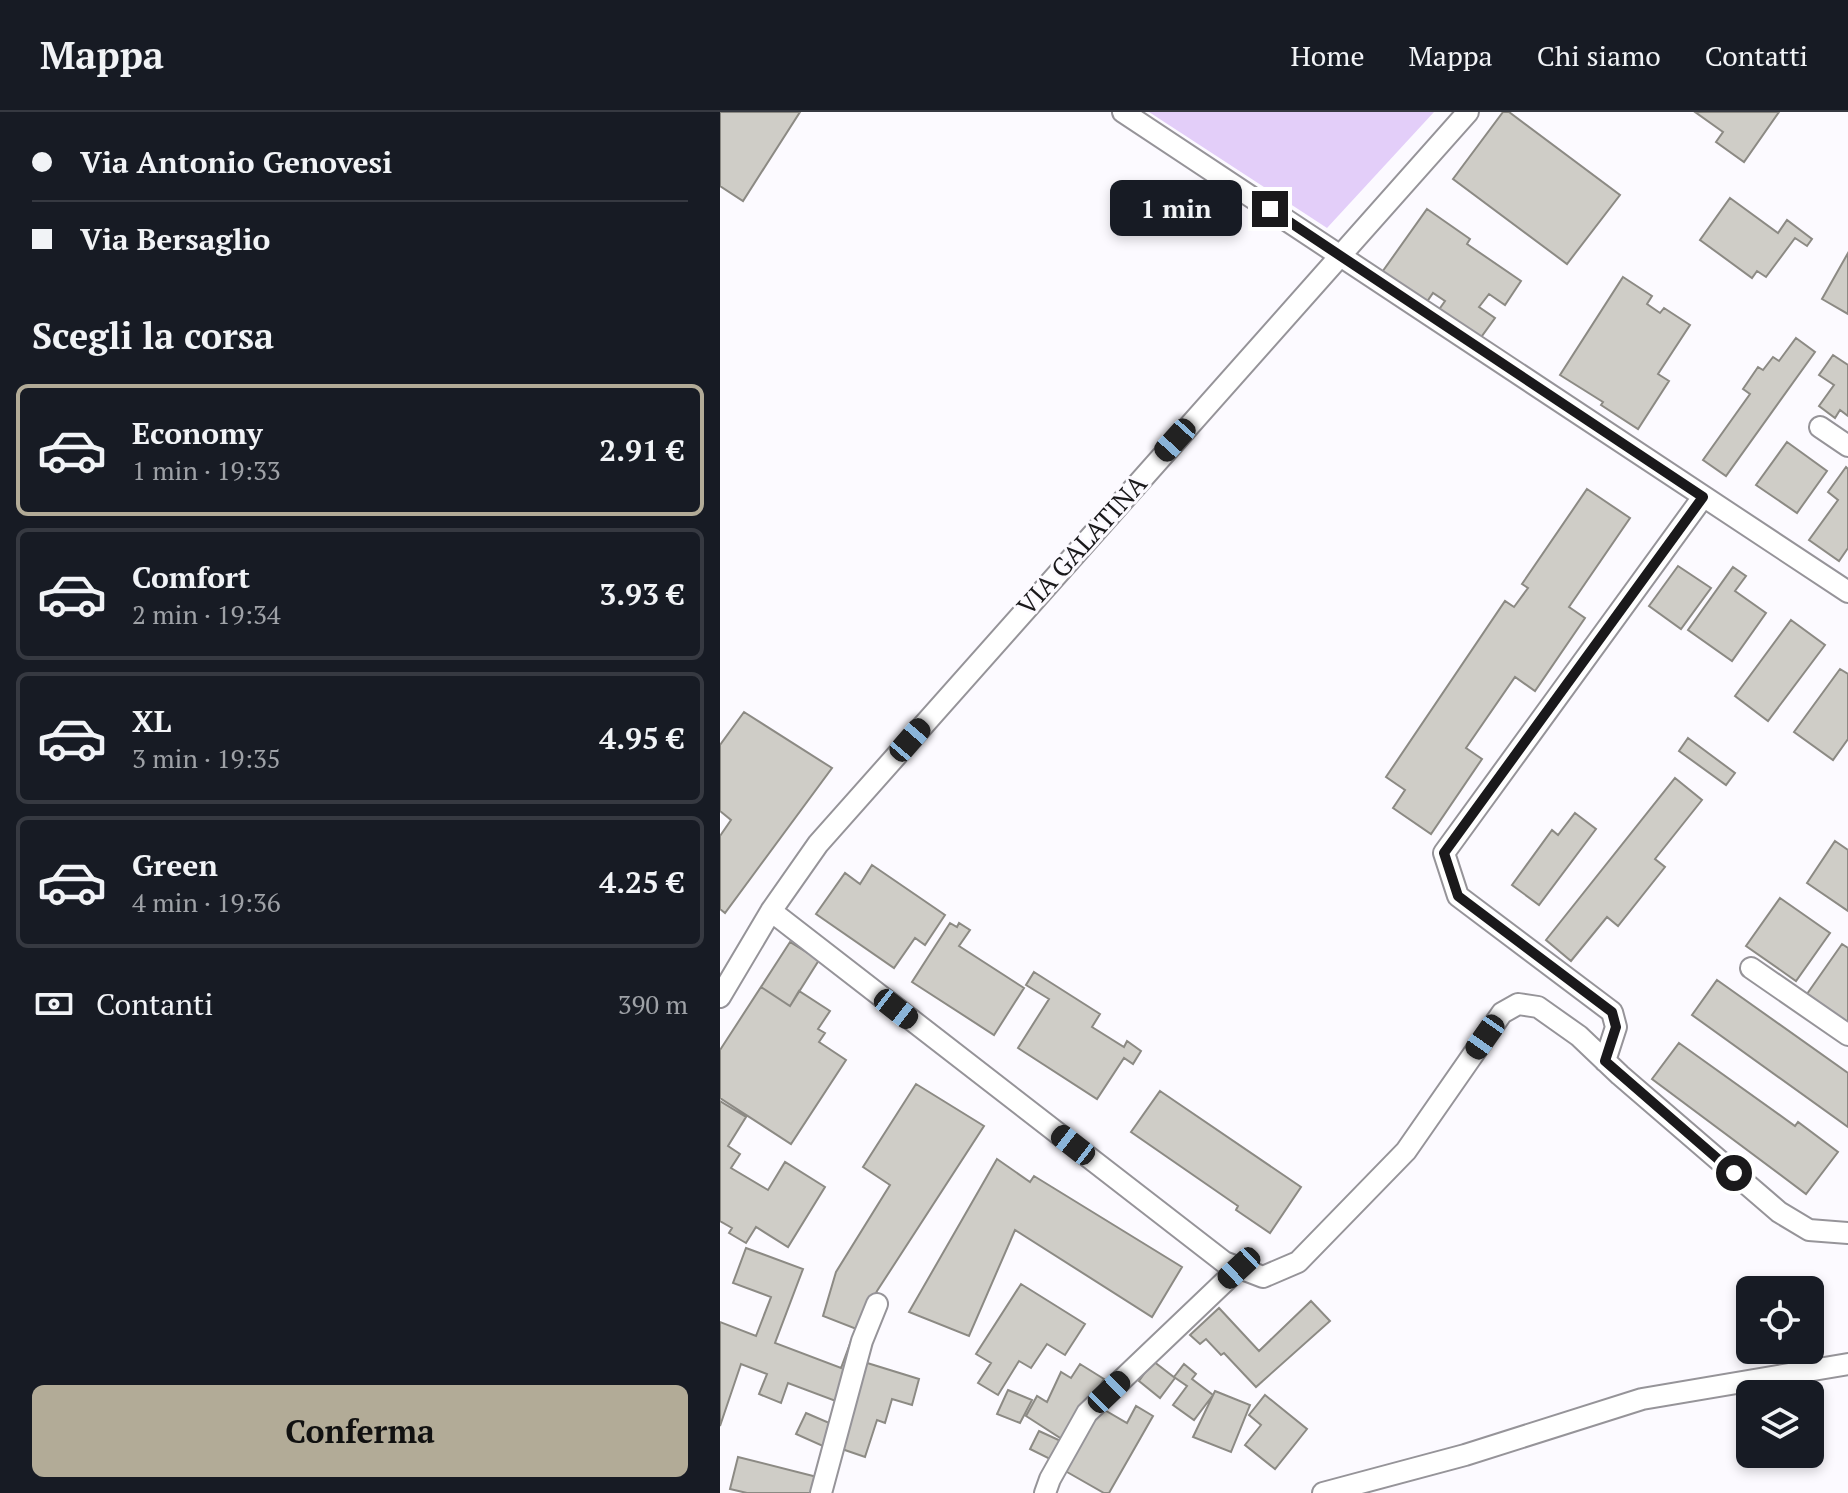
<!DOCTYPE html>
<html lang="it">
<meta charset="utf-8">
<style>
body{margin:0;font-family:"PT Serif",serif;background:#20242c;color:#f1f3f6;height:100vh;display:flex;flex-direction:column;font-size:30px;white-space:nowrap}
*{box-sizing:border-box;margin:0}
p{font-size:26px;color:#9ea1a6}
.icon{flex:none;width:44px;height:44px;fill:none;stroke:currentColor;stroke-width:2;stroke-linecap:round;stroke-linejoin:round}
.map{position:relative;flex:1;overflow:hidden}
.sheet{display:flex;flex-direction:column;background:#171b24;width:720px}
.sheet>*{flex:none}
.banner{display:grid;align-content:center;height:176px;padding:0 32px;background:#171b24}
.buttons{position:absolute;left:1016px;top:1164px;display:grid;gap:16px}
.buttons a{display:grid;place-items:center;width:88px;height:88px;border-radius:12px;background:#171b24;box-shadow:0 4px 12px #0003;font-size:40px}
.end{position:absolute;width:36px;height:36px;margin:-18px;border:10px solid #1a191b;background:#fff;box-shadow:0 0 0 4px #fff}
.from{border-radius:50%}
.bubble{position:absolute;height:56px;border-radius:12px;background:#171b24;box-shadow:0 4px 12px #0003;font-size:26px;font-weight:700;line-height:56px;text-align:center}
.car{position:absolute;width:24px;height:48px;margin:-24px -12px;border-radius:10px;box-shadow:0 0 6px 2px #0007;background:linear-gradient(#222 24%,#8ab4d8 0 40%,#222 0 76%,#8ab4d8 0 86%,#222 0)}
.banner b{display:flex;align-items:center;gap:28px;height:76px;font-size:30px}
.banner b+b{border-top:2px solid #363941}
.banner i{width:20px;height:20px;background:#f1f3f6}
ul{padding:0;list-style:none}
li{display:flex;align-items:center;gap:24px;height:132px;margin:0 16px 12px;padding:0 16px;border:4px solid #363941;border-radius:12px}
li div{flex:1}
li b{display:block;font-size:30px}
li em{font-style:normal;font-weight:700}
li.current{border-color:#b2ab97}
li>.icon{width:72px;height:72px;stroke-width:1.5}
h2{padding:0 32px;font-size:36px;line-height:96px}
.pay{display:flex;align-items:center;gap:20px;height:88px;padding:0 32px;font-size:30px}
.pay p{margin-inline-start:auto}
.action{display:flex;gap:16px;margin-top:auto;padding:16px 32px}
.action a{flex:1;height:92px;border-radius:12px;background:#b2ab97;color:#111;font-size:32px;font-weight:700;line-height:92px;text-align:center}
header{display:flex;align-items:center;gap:48px;box-sizing:border-box;height:112px;padding:0 40px;background:#171b24;border-bottom:2px solid #363941}
header strong{font-size:38px}
nav{display:flex;gap:44px;margin-inline-start:auto;font-size:28px}
main{display:flex;flex:1;min-height:0}
.map>svg:first-child{display:block}
.green{fill:#e3cef9}
.building{fill:#cfcdc7;stroke:#8c8a84;stroke-width:2}
.lines{fill:none;stroke-linecap:round;stroke-linejoin:round}
.minor-casing{stroke:#969499;stroke-width:24}
.minor{stroke:#fff;stroke-width:20}
.route{stroke:#1a191b;stroke-width:10}
.labels{text-anchor:middle;stroke-width:6;stroke-linejoin:round;paint-order:stroke}
.street-label{font-size:26px;fill:#1a191b;stroke:#fcfaff}
</style>
<header>
<strong>Mappa</strong>
<nav><a>Home</a><a>Mappa</a><a>Chi siamo</a><a>Contatti</a></nav>
</header>
<main>
<section class="sheet">
<div class="banner">
<b><i class="from"></i>Via Antonio Genovesi</b>
<b><i></i>Via Bersaglio</b>
</div>
<h2>Scegli la corsa</h2>
<ul>
<li class="current"><svg class="icon" aria-label="car" viewBox="0 0 24 24"><path d="M5 17H2v-5l4-1 3-4h7l3 4 3 1v5h-3M9 17h6M6 11h13"/><circle cx="7" cy="17" r="2"/><circle cx="17" cy="17" r="2"/></svg><div><b>Economy</b><p>1 min · 19:33</p></div><em>2.91 €</em></li>
<li><svg class="icon" aria-label="car" viewBox="0 0 24 24"><path d="M5 17H2v-5l4-1 3-4h7l3 4 3 1v5h-3M9 17h6M6 11h13"/><circle cx="7" cy="17" r="2"/><circle cx="17" cy="17" r="2"/></svg><div><b>Comfort</b><p>2 min · 19:34</p></div><em>3.93 €</em></li>
<li><svg class="icon" aria-label="car" viewBox="0 0 24 24"><path d="M5 17H2v-5l4-1 3-4h7l3 4 3 1v5h-3M9 17h6M6 11h13"/><circle cx="7" cy="17" r="2"/><circle cx="17" cy="17" r="2"/></svg><div><b>XL</b><p>3 min · 19:35</p></div><em>4.95 €</em></li>
<li><svg class="icon" aria-label="car" viewBox="0 0 24 24"><path d="M5 17H2v-5l4-1 3-4h7l3 4 3 1v5h-3M9 17h6M6 11h13"/><circle cx="7" cy="17" r="2"/><circle cx="17" cy="17" r="2"/></svg><div><b>Green</b><p>4 min · 19:36</p></div><em>4.25 €</em></li>
</ul>
<div class="pay"><svg class="icon" aria-label="cash" viewBox="0 0 24 24"><path d="M3 7h18v10H3z"/><circle cx="12" cy="12" r="2"/></svg>Contanti<p>390 m</p></div>
<div class="action"><a>Conferma</a></div>
</section>
<div class="map">
<svg width="1128" height="1381" viewBox="0 0 1128 1381">
<rect width="100%" height="100%" fill="#fcfaff"/>
<path class="green" d="M429,0H714L607,116Z"/>
<path class="building" d="M0,0H80L23,89L0,74Z
M783,0H789L900,83L847,152L733,67Z
M975,0H1059L1024,50L996,30L1003,20Z
M1010,86L1058,121L1067,108L1092,127L1087,134L1075,126L1046,165L1037,159L1032,166L980,128Z
M707,97L750,127L747,132L801,169L785,193L769,182L759,195L775,206L759,228L718,199L725,189L713,181L704,194L660,163Z
M1128,141V202L1102,187Z
M903,165L932,184L927,192L940,201L944,196L970,213L938,262L949,269L918,317L881,293L883,290L840,263Z
M1076,226L1095,240L1006,364L983,348L1030,282L1023,277L1038,255L1043,258L1053,245L1059,249Z
M1113,243L1128,253V304L1120,298L1115,306L1099,294L1114,273L1099,263Z
M1067,330L1107,359L1077,401L1036,373Z
M1126,355L1128,357V436L1119,449L1089,428L1118,388L1108,380Z
M867,377L910,406L849,495L865,506L815,579L795,565L746,636L762,647L711,722L673,696L685,678L666,665L785,489L794,495L808,476L802,472Z
M958,454L991,476L961,517L929,494Z
M1013,455L1026,464L1015,479L1046,501L1012,549L968,518Z
M1071,508L1105,533L1048,609L1015,584Z
M1120,557L1128,562V627L1113,648L1074,620Z
M24,600L112,656L5,801L0,797V724L11,708L0,699V633Z
M968,626L1015,661L1006,673L959,639Z
M955,666L982,688L935,747L945,755L898,814L887,805L851,849L826,828Z
M855,701L876,717L819,793L792,773L832,718L838,723Z
M1115,729L1128,738V799L1087,771Z
M152,753L225,803L205,833L195,826L174,856L96,802L125,761L140,772Z
M1060,786L1110,821L1076,869L1026,834Z
M230,811L237,815L239,811L250,818L239,834L304,876L274,923L192,870Z
M70,830L99,848L70,894L41,875Z
M1122,832L1128,836V911L1087,882Z
M314,860L380,902L372,915L404,935L407,929L421,939L413,952L404,946L377,987L298,936L329,887L306,873Z
M997,868L1128,961V1015L972,903Z
M41,875L70,894L79,879L110,899L98,917L105,921L99,930L126,948L71,1032L0,986V938Z
M959,931L1075,1014L1078,1010L1118,1040L1086,1082L932,967Z
M196,972L264,1014L157,1179L139,1218L103,1204L116,1160L170,1073L143,1055Z
M440,979L581,1075L550,1121L516,1098L518,1094L411,1020Z
M0,989L26,1005L8,1034L20,1042L11,1056L48,1078L65,1050L105,1075L68,1135L36,1115L26,1131L9,1121L12,1116L0,1109Z
M277,1047L310,1070L314,1064L462,1155L432,1205L295,1118L249,1224L189,1200Z
M26,1136L83,1157L55,1231L121,1256L131,1229L138,1232L121,1291L68,1271L61,1291L39,1282L47,1262L21,1252L0,1314V1210L36,1224L51,1185L13,1171Z
M301,1172L365,1212L345,1243L327,1232L311,1256L299,1249L278,1283L258,1271L271,1251L256,1242Z
M591,1189L610,1209L536,1275L504,1241L501,1243L486,1227L480,1232L470,1223L499,1196L539,1239Z
M433,1249L455,1266L440,1286L419,1269Z
M144,1250L199,1267L192,1293L172,1287L165,1311L157,1308L145,1345L119,1336Z
M360,1252L384,1267L345,1329L306,1304L317,1284L327,1290L341,1260L351,1266Z
M464,1252L476,1262L472,1267L493,1283L474,1308L453,1293L467,1274L454,1265Z
M288,1278L312,1288L300,1311L277,1302Z
M495,1279L530,1293L511,1340L473,1325Z
M545,1283L587,1317L555,1357L525,1333L541,1313L529,1303Z
M376,1293L407,1311L416,1294L433,1304L389,1381H384L340,1356Z
M86,1301L114,1313L105,1335L76,1322Z
M319,1319L343,1330L334,1349L310,1337Z
M18,1345L101,1366L97,1381H27L10,1377Z"/>
<g class="lines">
<defs>
<path id="minor" d="M403,0L1128,480
M1100,315L1128,334
M51,799L504,1150L543,1165L578,1150L686,1039L782,901L798,892L818,895L859,924L900,963L1059,1100L1089,1118L1128,1121
M1031,856L1128,923
M0,885L51,799L98,732L748,0
M885,949L896,915L892,900L738,784L724,741L983,385
M101,1381L142,1229L157,1192
M325,1381L330,1367L367,1301L519,1156
M603,1381L745,1343L922,1287L1128,1252"/>
</defs>
<use href="#minor" class="minor-casing"/>
<use href="#minor" class="minor"/>
</g>
<g class="lines">
<path class="route" d="M550,97L983,385L724,741L738,784L892,900L896,915L885,949L1014,1061"/>
</g>
<g class="labels">
<g class="street-label">
<text transform="translate(362 433) rotate(-48)" y="9">VIA GALATINA</text>
</g>
</g>
</svg>
<div class="buttons">
<a><svg class="icon" aria-label="locate" viewBox="0 0 24 24"><circle cx="12" cy="12" r="6"/><path d="M12 2v4M12 18v4M2 12h4M18 12h4"/></svg></a>
<a><svg class="icon" aria-label="layers" viewBox="0 0 24 24"><path d="M12 4l9 5-9 5-9-5zM3 14l9 5 9-5"/></svg></a>
</div>
<i class="end from" style="left:1014px;top:1061px"></i>
<i class="end" style="left:550px;top:97px"></i>
<div class="bubble" style="left:390px;top:68px;width:132px">1 min</div>
<i class="car" style="left:455px;top:328px;rotate:222deg"></i>
<i class="car" style="left:190px;top:628px;rotate:41deg"></i>
<i class="car" style="left:176px;top:897px;rotate:128deg"></i>
<i class="car" style="left:765px;top:925px;rotate:215deg"></i>
<i class="car" style="left:353px;top:1033px;rotate:308deg"></i>
<i class="car" style="left:519px;top:1156px;rotate:227deg"></i>
<i class="car" style="left:389px;top:1280px;rotate:46deg"></i>
</div>
</main>
